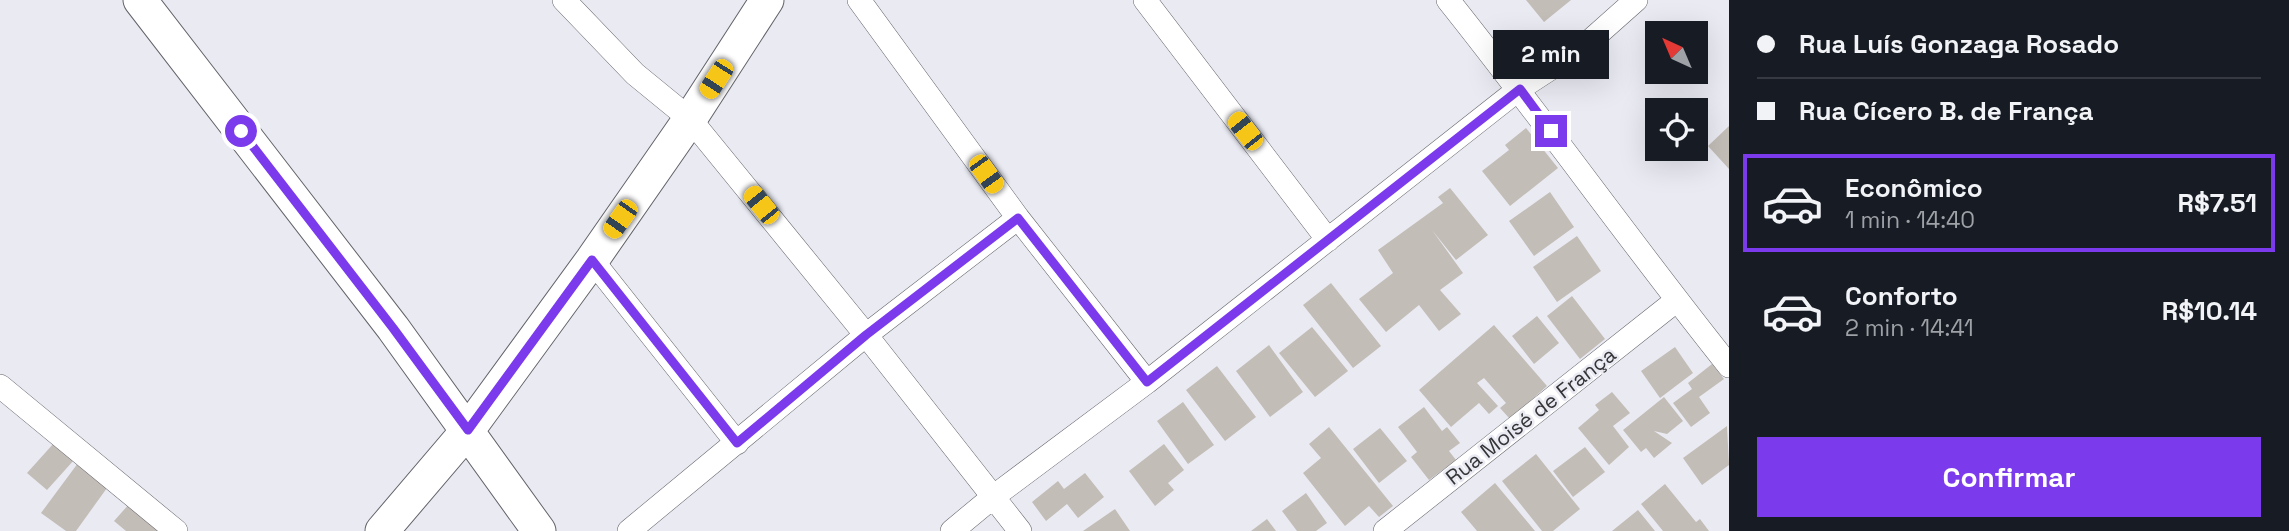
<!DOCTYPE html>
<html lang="pt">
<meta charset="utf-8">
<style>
body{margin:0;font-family:"Space Grotesk",sans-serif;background:#20242c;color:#f1f3f6;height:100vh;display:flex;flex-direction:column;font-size:26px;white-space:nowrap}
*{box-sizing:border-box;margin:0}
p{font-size:23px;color:#9ea1a6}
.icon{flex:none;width:38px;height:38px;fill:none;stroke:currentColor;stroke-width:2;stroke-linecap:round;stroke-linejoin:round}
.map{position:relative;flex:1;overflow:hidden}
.details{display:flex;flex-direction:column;background:#171b24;width:560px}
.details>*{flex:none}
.guide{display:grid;align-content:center;height:154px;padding:0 28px;background:#171b24}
.needle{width:46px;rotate:316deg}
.controls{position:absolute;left:1645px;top:21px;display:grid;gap:14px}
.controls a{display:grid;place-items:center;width:63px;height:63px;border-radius:0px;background:#171b24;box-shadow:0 7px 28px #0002;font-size:35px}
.end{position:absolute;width:32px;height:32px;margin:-16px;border:9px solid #7c3aed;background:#fff;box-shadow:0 0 0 4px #fff}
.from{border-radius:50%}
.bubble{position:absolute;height:49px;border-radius:0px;background:#171b24;box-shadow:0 7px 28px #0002;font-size:23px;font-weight:700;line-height:49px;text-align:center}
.car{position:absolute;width:21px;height:42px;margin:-21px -10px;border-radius:9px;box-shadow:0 0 5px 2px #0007;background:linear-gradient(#f5c518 24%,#345 0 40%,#f5c518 0 76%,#345 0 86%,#f5c518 0)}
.guide b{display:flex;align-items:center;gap:24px;height:66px;font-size:26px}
.guide b+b{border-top:2px solid #363941}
.guide i{width:18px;height:18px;background:#f1f3f6}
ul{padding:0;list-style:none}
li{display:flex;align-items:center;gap:21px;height:98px;margin:0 14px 10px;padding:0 14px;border:4px solid transparent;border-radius:0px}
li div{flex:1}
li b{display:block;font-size:26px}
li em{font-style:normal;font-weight:700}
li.selected{border-color:#7c3aed}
li>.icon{width:63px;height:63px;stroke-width:1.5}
.button{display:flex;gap:14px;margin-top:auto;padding:14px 28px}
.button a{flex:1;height:80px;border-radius:0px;background:#7c3aed;color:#fff;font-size:28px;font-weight:700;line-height:80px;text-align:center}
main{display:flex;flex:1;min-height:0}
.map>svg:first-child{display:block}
.building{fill:#c3bdb7}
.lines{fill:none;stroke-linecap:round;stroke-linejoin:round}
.street-casing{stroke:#626269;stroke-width:24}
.secondary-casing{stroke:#626269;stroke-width:35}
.street{stroke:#fff;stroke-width:23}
.secondary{stroke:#fff;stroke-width:33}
.route{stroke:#7c3aed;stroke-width:9}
.labels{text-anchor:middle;stroke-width:5;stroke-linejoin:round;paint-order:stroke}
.street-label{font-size:21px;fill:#353538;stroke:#eaeaf3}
</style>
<main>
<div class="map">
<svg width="1729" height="531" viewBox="0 0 1729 531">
<rect width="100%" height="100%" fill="#eaeaf3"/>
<path class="building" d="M1526,0H1571L1544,22Z
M1729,126V169L1708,146Z
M1526,128L1558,168L1510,206L1482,171L1509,150L1505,145Z
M1450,188L1488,235L1456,260L1432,230L1463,273L1440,290L1461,314L1439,331L1419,305L1386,332L1359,299L1393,273L1378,250L1443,203L1438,197Z
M1550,192L1574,227L1534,256L1509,221Z
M1577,236L1601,271L1557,302L1533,267Z
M1331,283L1381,346L1353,368L1303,305Z
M1572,296L1605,339L1580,359L1547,316Z
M1537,316L1559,343L1534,364L1512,336Z
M1494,325L1547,386L1510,419L1500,408L1506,403L1484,378L1477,383L1498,406L1489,414L1479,403L1451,427L1419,390Z
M1312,327L1348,371L1315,397L1279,353Z
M1269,345L1303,392L1270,417L1236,371Z
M1675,347L1693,373L1660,398L1641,371Z
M1712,364L1724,379L1699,397L1710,413L1691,427L1673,403L1692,389L1688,383Z
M1217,366L1256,417L1225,441L1186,390Z
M1612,392L1630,413L1613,426L1629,447L1609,465L1578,428L1599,410L1595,405Z
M1664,397L1683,421L1667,434L1654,431L1672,443L1654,458L1646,448L1641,452L1623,430Z
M1183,402L1214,445L1188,464L1157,421Z
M1424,407L1442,431L1447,427L1460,443L1449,451L1456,460L1429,480L1411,457L1417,452L1398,427Z
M1727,426L1729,465L1702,485L1683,458Z
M1329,427L1393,506L1379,517L1369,506L1345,526L1303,473L1321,458L1309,444Z
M1380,428L1407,461L1379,483L1353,449Z
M54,443L74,460L47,490L27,473Z
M1164,444L1184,470L1168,483L1174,490L1155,506L1129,471Z
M1585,447L1605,472L1573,497L1553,471Z
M1536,454L1580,509L1553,531H1542L1502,481Z
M81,459L112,481L76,531H66L41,513Z
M1085,473L1104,497L1078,518L1067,504L1046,521L1032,502L1058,481L1064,489Z
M1495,483L1535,531H1477L1461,512Z
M1665,484L1696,522L1700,519L1709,531H1663L1641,504Z
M1306,493L1327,523L1316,531H1297L1282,511Z
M130,503L161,531H126L114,521Z
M1115,509L1130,531H1083Z
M1638,510L1655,531H1612Z
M1267,519L1276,531H1251Z"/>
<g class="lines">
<defs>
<path id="street" d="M564,0L635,74L690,119L866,335L1020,531
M859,0L1018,218L1147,382
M1145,0L1328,240
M1448,0C1544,120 1633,246 1729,366
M592,260L737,443
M0,386L176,531
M629,531L866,335L1018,218
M952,531L993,497L1147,382L1519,89L1582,48L1636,0
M1385,531L1677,300"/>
<path id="secondary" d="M140,0L393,328L539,531
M382,531L468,430L592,260L690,119L767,0"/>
</defs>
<use href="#street" class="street-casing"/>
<use href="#secondary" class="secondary-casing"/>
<use href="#street" class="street"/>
<use href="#secondary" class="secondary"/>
</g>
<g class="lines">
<path class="route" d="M241,131L393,328L468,430L592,260L737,443L866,335L1018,218L1147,382L1520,89L1551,131"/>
</g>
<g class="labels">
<g class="street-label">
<text transform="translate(1531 416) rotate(-38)" y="7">Rua Moisé de França</text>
</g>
</g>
</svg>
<div class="controls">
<a><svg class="needle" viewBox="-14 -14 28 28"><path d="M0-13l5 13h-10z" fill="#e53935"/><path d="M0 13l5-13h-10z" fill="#9ea1a6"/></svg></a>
<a><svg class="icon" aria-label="locate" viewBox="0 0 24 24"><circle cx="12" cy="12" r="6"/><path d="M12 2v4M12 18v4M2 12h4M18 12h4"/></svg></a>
</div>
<i class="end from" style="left:241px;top:131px"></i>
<i class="end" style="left:1551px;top:131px"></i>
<div class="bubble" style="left:1493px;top:30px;width:116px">2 min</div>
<i class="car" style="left:716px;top:79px;rotate:213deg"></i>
<i class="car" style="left:1245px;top:131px;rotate:322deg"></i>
<i class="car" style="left:986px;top:174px;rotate:144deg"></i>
<i class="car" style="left:761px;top:205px;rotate:321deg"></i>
<i class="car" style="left:620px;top:219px;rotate:215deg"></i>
</div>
<section class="details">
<div class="guide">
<b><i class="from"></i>Rua Luís Gonzaga Rosado</b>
<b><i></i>Rua Cícero B. de França</b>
</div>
<ul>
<li class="selected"><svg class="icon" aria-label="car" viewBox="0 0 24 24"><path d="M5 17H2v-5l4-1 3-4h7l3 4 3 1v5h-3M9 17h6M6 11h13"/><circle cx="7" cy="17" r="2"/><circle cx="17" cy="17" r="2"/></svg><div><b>Econômico</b><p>1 min · 14:40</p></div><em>R$7.51</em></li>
<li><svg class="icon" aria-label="car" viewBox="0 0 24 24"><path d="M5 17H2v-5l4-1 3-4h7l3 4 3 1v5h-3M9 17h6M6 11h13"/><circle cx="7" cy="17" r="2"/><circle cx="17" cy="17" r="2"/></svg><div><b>Conforto</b><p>2 min · 14:41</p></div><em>R$10.14</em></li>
</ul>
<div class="button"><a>Confirmar</a></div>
</section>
</main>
